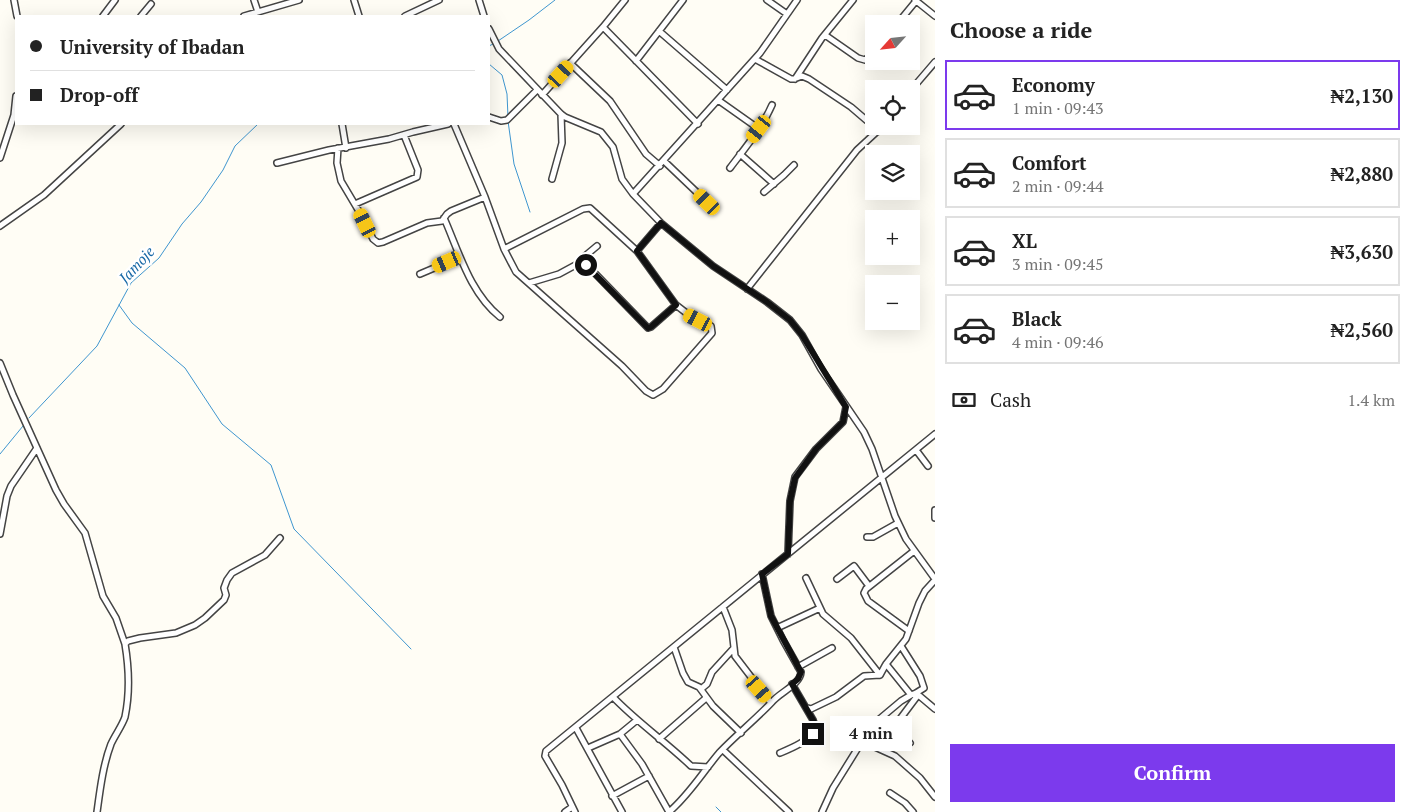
<!DOCTYPE html>
<meta charset="utf-8">
<style>
body{margin:0;font-family:"PT Serif",serif;background:#f2f2f2;color:#222;height:100vh;display:flex;flex-direction:column;font-size:19px;white-space:nowrap}
*{box-sizing:border-box;margin:0}
p{font-size:16px;color:#767676}
.icon{flex:none;width:28px;height:28px;fill:none;stroke:currentColor;stroke-width:2;stroke-linecap:round;stroke-linejoin:round}
.map{position:relative;flex:1;overflow:hidden}
.drawer{display:flex;flex-direction:column;background:#fff;width:475px}
.drawer>*{flex:none}
.top-card{position:absolute;left:15px;top:15px;width:475px;height:110px;border-radius:0px;box-shadow:0 5px 20px #0002;display:grid;align-content:center;height:110px;padding:0 15px;background:#fff}
.needle{width:32px;rotate:243deg}
.buttons{position:absolute;left:865px;top:15px;display:grid;gap:10px}
.buttons a{display:grid;place-items:center;width:55px;height:55px;border-radius:0px;background:#fff;box-shadow:0 5px 20px #0002;font-size:25px}
.end{position:absolute;width:22px;height:22px;margin:-11px;border:6px solid #111;background:#fff;box-shadow:0 0 0 2px #fff}
.from{border-radius:50%}
.bubble{position:absolute;height:35px;border-radius:0px;background:#fff;box-shadow:0 5px 20px #0002;font-size:16px;font-weight:700;line-height:35px;text-align:center}
.car{position:absolute;width:15px;height:30px;margin:-15px -8px;border-radius:6px;box-shadow:0 0 4px 1px #0007;background:linear-gradient(#f5c518 24%,#345 0 40%,#f5c518 0 76%,#345 0 86%,#f5c518 0)}
.top-card b{display:flex;align-items:center;gap:18px;height:48px;font-size:19px}
.top-card b+b{border-top:1px solid #e0e0e0}
.top-card i{width:12px;height:12px;background:#222}
ul{padding:0;list-style:none}
li{display:flex;align-items:center;gap:15px;height:70px;margin:0 10px 8px;padding:0 5px;border:2px solid #e0e0e0;border-radius:0px}
li div{flex:1}
li b{display:block;font-size:19px}
li em{font-style:normal;font-weight:700}
li.selected{border-color:#7c3aed}
li>.icon{width:45px;height:45px;stroke-width:1.5}
h2{padding:0 15px;font-size:22px;line-height:60px}
.pay{display:flex;align-items:center;gap:12px;height:55px;padding:0 15px;font-size:19px}
.pay p{margin-inline-start:auto}
.action{display:flex;gap:10px;margin-top:auto;padding:10px 15px}
.action a{flex:1;height:58px;border-radius:0px;background:#7c3aed;color:#fff;font-size:20px;font-weight:700;line-height:58px;text-align:center}
main{display:flex;flex:1;min-height:0}
.map>svg:first-child{display:block}
.lines{fill:none;stroke-linecap:round;stroke-linejoin:round}
.stream{stroke:#3f96cf;stroke-width:1}
.minor-casing{stroke:#444;stroke-width:8}
.minor{stroke:#fff;stroke-width:5}
.route{stroke:#111;stroke-width:6}
.labels{text-anchor:middle;stroke-width:5;stroke-linejoin:round;paint-order:stroke}
.water-label{font-size:15px;font-style:italic;fill:#1768a6;stroke:#fff}
</style>
<main>
<div class="map">
<svg width="935" height="812" viewBox="0 0 935 812">
<rect width="100%" height="100%" fill="#fffdf5"/>
<g class="lines">
<path class="stream" d="M498,41L529,20L555,0
M489,46L495,43
M489,64L502,75L507,94L508,117
M508,121L514,164L530,212
M119,305L132,323L185,368L222,424L271,465L294,529L411,649
M29,418L97,346L131,283L159,258L182,224L201,202L223,170L235,146L258,124
M0,454L23,426
M716,807L721,812"/>
<defs>
<path id="minor" d="M14,0L17,16
M254,0L258,12
M354,0L359,16
M479,0L484,16
M625,0L603,27L698,124
M767,0L787,14
M915,0L935,16
M103,16L115,0
M141,16L151,4
M244,16L299,0
M405,16L439,0
M897,24L916,1
M489,29L499,49L561,114L565,117L601,132L613,147L622,179L633,194L661,223L713,266L767,302L790,320L802,335L821,369L864,432L872,449L895,516L906,539L935,579
M659,31L727,90
M825,35L858,58L865,60L874,53
M755,59L791,79H794L802,76L809,79L851,107L879,131
M636,61L683,0
M570,63L610,101L646,154L660,166
M795,79L822,38L853,0
M911,90L935,62
M542,95L603,27
M718,100L759,129
M489,117L501,121L507,120L537,90
M342,124L346,148
M454,124L485,197L504,249L516,272L622,366L646,391L653,395L663,389L712,333L711,326L689,315L676,305L637,251L661,223
M338,148L337,163L341,181L360,213L373,239L378,243L383,242L427,223L442,221L447,214L451,211L485,197
M740,154L774,184
M0,158L14,115L16,96
M664,161L707,202
M277,163L329,150L389,139L413,132L448,124
M730,168C745,148 762,128 772,105
M552,179L562,143L561,114
M764,192L784,175L794,165
M633,194L760,53L797,0
M355,204L417,177L418,170L404,135
M444,218C459,252 470,293 500,317
M0,226L44,195L121,124
M597,246L585,256L583,261L648,328L651,327L676,305
M504,249L583,209L590,208L637,251
M420,274L460,257
M529,283L559,274L583,261
M747,289L857,150L883,126
M0,363L13,395L56,490L64,504L85,533L103,596L116,618L125,644
M916,450L928,466
M935,510V518
M0,534L7,496L11,486L37,448
M867,537H873L898,523
M788,554L790,501L795,477L816,449L843,422L846,407
M806,578L823,614L851,638L880,675
M837,579L854,566L869,586
M723,607L732,630L735,656L771,703
M777,628L820,608
M909,631L868,601L864,593L866,589L914,551
M674,647L683,673L688,682L699,687L713,706L741,733
M886,664L911,695L916,693L924,688L920,676L901,646
M798,667L832,648
M701,689L707,684L712,672L734,648
M916,693L935,709
M613,697C637,722 666,742 691,766L708,767
M807,708L811,709L836,697L864,676L880,675L886,664L906,639L919,603L925,591L935,580
M870,727L901,701L911,695
M576,728L622,812
M620,734L642,764L669,812
M659,739L706,698
M910,743L894,727L918,695
M588,748L620,734L637,720
M723,750L789,812
M780,753C792,748 809,741 816,729L813,720L792,684
M890,793L905,803L913,812
M612,796L649,776
M97,812C100,790 103,765 111,744C115,735 122,726 125,717C130,693 129,668 125,644L128,641L140,638L176,633L195,625L205,618L224,600L226,595L224,588L227,580L232,573L265,555L280,538
M565,812L572,807
M575,812L562,785L545,756L546,751L935,434
M669,812C689,795 702,773 719,753C736,735 755,720 772,702C780,692 800,685 801,672L783,640L771,616L762,574
M822,812L833,788L861,743L864,742L895,756L920,778L935,797"/>
</defs>
<use href="#minor" class="minor-casing"/>
<use href="#minor" class="minor"/>
</g>
<g class="lines">
<path class="route" d="M586,265L648,328L651,327L676,305L637,251L661,223L713,266L767,302L790,320L802,335L846,407L843,422L816,449L795,478L790,501L788,554L762,574L771,616L801,672L798,679L792,684L813,720L816,729L813,734"/>
</g>
<g class="labels">
<g class="water-label">
<text transform="translate(137 265) rotate(-47)" y="5">Jamoje</text>
</g>
</g>
</svg>
<div class="buttons">
<a><svg class="needle" viewBox="-14 -14 28 28"><path d="M0-13l5 13h-10z" fill="#e53935"/><path d="M0 13l5-13h-10z" fill="#767676"/></svg></a>
<a><svg class="icon" aria-label="locate" viewBox="0 0 24 24"><circle cx="12" cy="12" r="6"/><path d="M12 2v4M12 18v4M2 12h4M18 12h4"/></svg></a>
<a><svg class="icon" aria-label="layers" viewBox="0 0 24 24"><path d="M12 4l9 5-9 5-9-5zM3 14l9 5 9-5"/></svg></a>
<a>+</a>
<a>−</a>
</div>
<i class="end from" style="left:586px;top:265px"></i>
<i class="end" style="left:813px;top:734px"></i>
<div class="bubble" style="left:830px;top:716px;width:82px">4 min</div>
<i class="car" style="left:561px;top:74px;rotate:42deg"></i>
<i class="car" style="left:759px;top:129px;rotate:217deg"></i>
<i class="car" style="left:707px;top:202px;rotate:314deg"></i>
<i class="car" style="left:365px;top:223px;rotate:334deg"></i>
<i class="car" style="left:447px;top:262px;rotate:247deg"></i>
<i class="car" style="left:698px;top:320px;rotate:297deg"></i>
<i class="car" style="left:759px;top:689px;rotate:139deg"></i>
<div class="top-card">
<b><i class="from"></i>University of Ibadan</b>
<b><i></i>Drop-off</b>
</div>
</div>
<section class="drawer">
<h2>Choose a ride</h2>
<ul>
<li class="selected"><svg class="icon" aria-label="car" viewBox="0 0 24 24"><path d="M5 17H2v-5l4-1 3-4h7l3 4 3 1v5h-3M9 17h6M6 11h13"/><circle cx="7" cy="17" r="2"/><circle cx="17" cy="17" r="2"/></svg><div><b>Economy</b><p>1 min · 09:43</p></div><em>₦2,130</em></li>
<li><svg class="icon" aria-label="car" viewBox="0 0 24 24"><path d="M5 17H2v-5l4-1 3-4h7l3 4 3 1v5h-3M9 17h6M6 11h13"/><circle cx="7" cy="17" r="2"/><circle cx="17" cy="17" r="2"/></svg><div><b>Comfort</b><p>2 min · 09:44</p></div><em>₦2,880</em></li>
<li><svg class="icon" aria-label="car" viewBox="0 0 24 24"><path d="M5 17H2v-5l4-1 3-4h7l3 4 3 1v5h-3M9 17h6M6 11h13"/><circle cx="7" cy="17" r="2"/><circle cx="17" cy="17" r="2"/></svg><div><b>XL</b><p>3 min · 09:45</p></div><em>₦3,630</em></li>
<li><svg class="icon" aria-label="car" viewBox="0 0 24 24"><path d="M5 17H2v-5l4-1 3-4h7l3 4 3 1v5h-3M9 17h6M6 11h13"/><circle cx="7" cy="17" r="2"/><circle cx="17" cy="17" r="2"/></svg><div><b>Black</b><p>4 min · 09:46</p></div><em>₦2,560</em></li>
</ul>
<div class="pay"><svg class="icon" aria-label="cash" viewBox="0 0 24 24"><path d="M3 7h18v10H3z"/><circle cx="12" cy="12" r="2"/></svg>Cash<p>1.4 km</p></div>
<div class="action"><a>Confirm</a></div>
</section>
</main>
